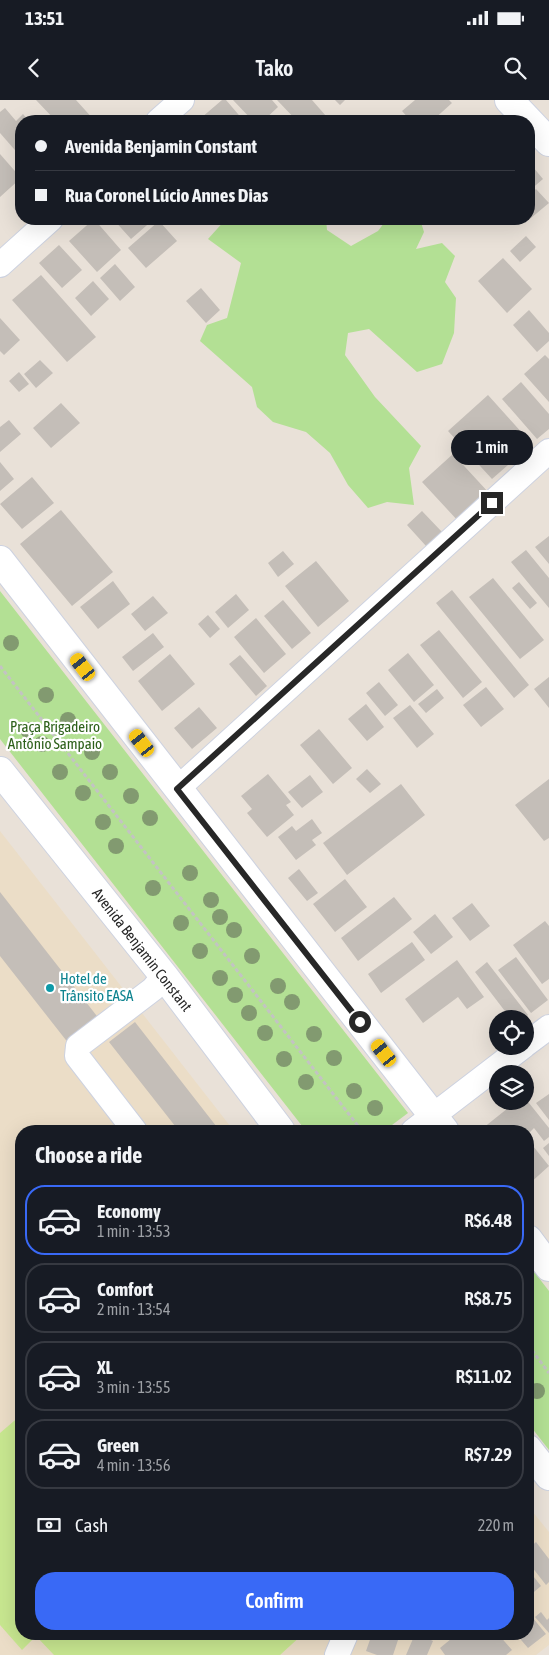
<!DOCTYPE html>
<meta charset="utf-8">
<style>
body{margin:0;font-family:"Asap Condensed",sans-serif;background:#242831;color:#f1f3f6;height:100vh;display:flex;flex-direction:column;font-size:19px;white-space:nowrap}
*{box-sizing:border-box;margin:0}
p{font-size:16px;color:#9ea1a6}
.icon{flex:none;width:28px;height:28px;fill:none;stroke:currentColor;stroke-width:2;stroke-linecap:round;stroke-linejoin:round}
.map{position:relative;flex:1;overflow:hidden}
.drawer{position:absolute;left:15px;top:1025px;width:519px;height:515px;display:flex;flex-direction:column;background:#171b24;border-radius:20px;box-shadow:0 5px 20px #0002}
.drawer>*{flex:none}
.banner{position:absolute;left:15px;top:15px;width:520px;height:110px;border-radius:20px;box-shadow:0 5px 20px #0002;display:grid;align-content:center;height:110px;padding:0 20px;background:#171b24}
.buttons{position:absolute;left:489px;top:910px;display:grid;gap:10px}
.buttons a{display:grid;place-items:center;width:45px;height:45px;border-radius:50%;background:#171b24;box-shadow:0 5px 20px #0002;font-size:25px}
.end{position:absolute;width:22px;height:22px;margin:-11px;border:6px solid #272727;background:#fff;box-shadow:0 0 0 2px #fff}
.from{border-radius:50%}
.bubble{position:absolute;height:35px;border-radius:18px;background:#171b24;box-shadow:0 5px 20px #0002;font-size:16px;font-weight:600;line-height:35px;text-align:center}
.car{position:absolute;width:15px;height:30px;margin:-15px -8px;border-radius:6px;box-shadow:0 0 4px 1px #0007;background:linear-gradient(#f5c518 24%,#345 0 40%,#f5c518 0 76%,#345 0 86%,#f5c518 0)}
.banner b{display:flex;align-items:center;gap:18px;height:48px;font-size:19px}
.banner b+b{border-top:1px solid #363941}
.banner i{width:12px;height:12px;background:#f1f3f6}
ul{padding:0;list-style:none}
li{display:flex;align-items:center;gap:15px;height:70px;margin:0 10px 8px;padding:0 10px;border:2px solid #363941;border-radius:20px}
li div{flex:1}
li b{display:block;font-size:19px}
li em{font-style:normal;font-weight:600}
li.on{border-color:#3969f6}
li>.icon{width:45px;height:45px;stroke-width:1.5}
h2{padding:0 20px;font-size:22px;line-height:60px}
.pay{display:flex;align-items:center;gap:12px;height:55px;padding:0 20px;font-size:19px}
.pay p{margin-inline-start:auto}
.cta{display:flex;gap:10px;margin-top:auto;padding:10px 20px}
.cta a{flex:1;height:58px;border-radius:20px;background:#3969f6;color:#fff;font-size:20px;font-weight:600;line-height:58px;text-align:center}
.status{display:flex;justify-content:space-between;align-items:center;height:35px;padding:0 25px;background:#171b24;direction:ltr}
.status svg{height:14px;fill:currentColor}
header{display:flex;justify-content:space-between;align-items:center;height:65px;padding:0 20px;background:#171b24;font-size:22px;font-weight:600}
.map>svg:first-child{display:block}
.education{fill:#ebddc7}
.green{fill:#b3e094}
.pitch{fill:#c8e790}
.building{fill:#c4beb8}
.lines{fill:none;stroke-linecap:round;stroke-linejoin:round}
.minor-casing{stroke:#cdd2e0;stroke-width:26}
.tertiary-casing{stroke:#cdd2e0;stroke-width:30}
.secondary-casing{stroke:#cdd2e0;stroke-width:30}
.path{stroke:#c3c3c3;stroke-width:3;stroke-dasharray:4 2.5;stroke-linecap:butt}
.minor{stroke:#fff;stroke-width:24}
.tertiary{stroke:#fff;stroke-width:28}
.secondary{stroke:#fff;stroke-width:28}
.tree{fill:#829a70}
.route{stroke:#272727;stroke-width:6}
.culture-dot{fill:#0f9aa8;stroke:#fff;stroke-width:2}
.labels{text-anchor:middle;stroke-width:4.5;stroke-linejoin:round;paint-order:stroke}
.park-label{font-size:15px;fill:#2d601a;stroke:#fff}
.street-label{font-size:15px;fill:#272727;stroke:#fff}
.culture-label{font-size:15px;fill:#0d838f;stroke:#fff;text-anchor:start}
</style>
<div class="status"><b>13:51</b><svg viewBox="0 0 49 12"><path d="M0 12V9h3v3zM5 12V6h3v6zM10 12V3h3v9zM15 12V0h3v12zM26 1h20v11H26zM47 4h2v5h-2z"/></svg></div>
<header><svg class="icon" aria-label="back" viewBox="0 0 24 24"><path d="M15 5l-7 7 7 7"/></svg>Tako<svg class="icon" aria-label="search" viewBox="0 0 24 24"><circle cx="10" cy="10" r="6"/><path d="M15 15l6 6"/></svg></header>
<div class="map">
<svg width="549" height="1555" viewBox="0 0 549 1555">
<rect width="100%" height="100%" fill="#e9e1d8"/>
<path class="education" d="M0,731L234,1031H21V1534H528V1406L549,1432V1545L536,1555H0Z"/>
<path class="green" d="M226,119H253L257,121V119H326L327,130L351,146L378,131L387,119H420L424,132L416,149L442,143L455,156L445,182L456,198L454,233L442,264L417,272L369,229L348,233L345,255L375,297L421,346L409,368L414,405L387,402L368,408L348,385L330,353L306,332L273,322L257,307L252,287L200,241L207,225L227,218L241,163L208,139Z
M0,491L408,1013L384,1031H306L0,639Z
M528,1164L549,1191V1350L528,1323Z"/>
<path class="pitch" d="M21,1315V1534H303L280,1555H54L36,1536L22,1550L0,1525V1333Z"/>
<path class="building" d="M36,0H76L95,21H56Z
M222,0H226L244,21H204L201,18Z
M233,0H272L278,7L263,21H253Z
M277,0H312L326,16L320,21H297Z
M335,0H345L340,5Z
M415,0H449L452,3L432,21H411L402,11Z
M5,8L16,21L23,14L29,21H21V57L0,33V12Z
M0,54L21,78L0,97Z
M533,67L543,79L529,91V71Z
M536,89L549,103L525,123L522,119H529V95Z
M94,119L121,150L97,172L69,141Z
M113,119H154L131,139Z
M159,121L177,141L146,168L128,148Z
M526,136L536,147L520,162L510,151Z
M59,145L82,170L62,188L39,163Z
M503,158L532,189L507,213L478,181Z
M115,164L135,187L120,201L100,178Z
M41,175L96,237L67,262L12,200Z
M93,181L109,199L91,216L75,198Z
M201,188L220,210L206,223L186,201Z
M529,210L549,233V241L537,252L513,225Z
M0,218L20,240L4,255L0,251Z
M545,255L549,259V302L524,274Z
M40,260L53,273L36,288L24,274Z
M19,272L29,284L19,292L9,281Z
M521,282L549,314V329L537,339L502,299Z
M488,295L532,344L492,379L448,331Z
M61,303L80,323L51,348L33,328Z
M9,320L21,334L0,352V327Z
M453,354L490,394L459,422L422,382Z
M0,362L14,379L0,391Z
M32,377L54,403L22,429L0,404Z
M61,410L113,472L72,506L20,444Z
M422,411L442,432L426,446L407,425Z
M549,436V464L535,447Z
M526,450L549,478V508L511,462Z
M283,451L294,464L278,477L268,463Z
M316,461L349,501L318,527L285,486Z
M493,478L544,540L520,559L469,497Z
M113,481L130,504L98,529L80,507Z
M519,482L537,503L530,509L512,488Z
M452,490L529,585L514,598L436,503Z
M236,494L249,510L228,528L215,512Z
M153,496L168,513L145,531L131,514Z
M283,500L311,533L292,549L264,516Z
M208,515L220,529L210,538L198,524Z
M256,518L286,554L264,573L234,537Z
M439,530L482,582L463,598L420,545Z
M153,533L164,547L133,571L122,557Z
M408,553L434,585L414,602L388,570Z
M170,554L195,584L162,611L138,581Z
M240,555L267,586L256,596L229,564Z
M549,577V608L534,589Z
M379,582L398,605L385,616L366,593Z
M486,587L504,609L481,627L463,605Z
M437,589L444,598L426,613L418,604Z
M366,604L384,627L367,641L348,619Z
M410,605L434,634L417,648L393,618Z
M199,607L217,628L192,649L174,628Z
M319,629L352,668L333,684L300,645Z
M367,669L381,684L370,693L356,679Z
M268,674L291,702L286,705L294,715L267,737L247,713L252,709L241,696Z
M310,675L323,692L302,708L288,692Z
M549,679V738L544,741L515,705Z
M401,684L425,715L347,775L323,743Z
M312,719L322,733L312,740L316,745L296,760L278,737L292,726L296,731Z
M299,769L318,793L307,801L288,778Z
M345,779L367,807L335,832L313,804Z
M0,792L100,920L69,944L0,856Z
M394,797L412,819L358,861L341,838Z
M472,803L490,826L470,841L452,818Z
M435,814L453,837L431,854L413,832Z
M545,821L549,826V879L542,884L513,845Z
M412,842L425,860L381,893L368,874Z
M516,857L548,900L531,913L498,870Z
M457,860L484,897L467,909L458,897L423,923L405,899Z
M487,862L528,915L524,919H511L475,872Z
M135,922L220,1031H179L109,942Z
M549,994V1020L536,1003Z
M525,998L549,1028V1037L544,1041L534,1028L528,1034V1031H486L483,1028L517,1001H525Z
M549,1043V1056L543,1048Z
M533,1046L549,1066L528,1085V1051Z
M536,1442L549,1459V1482L546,1485L528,1462V1449Z
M530,1472L541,1486L528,1497V1473Z
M528,1512L546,1534L528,1548L516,1534H528Z
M541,1512L547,1520L549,1518V1533L535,1517Z
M372,1534H400L393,1555H377L366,1551Z
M415,1534H426L425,1537L433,1541L427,1555H406Z
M457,1534H498L512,1550L506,1555H445L440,1548Z"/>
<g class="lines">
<defs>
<path id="minor" d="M158,21L182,0
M0,165L51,119
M177,689L549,351
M525,945L549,927
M135,1031L77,956L78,946L153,889L164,876
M413,1031L524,946
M337,1555L346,1534"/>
<path id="tertiary" d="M509,0L549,42"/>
<path id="secondary" d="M0,460L445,1031
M0,671L164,876L281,1031
M528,1139L549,1167
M528,1349L549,1376"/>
</defs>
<use href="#minor" class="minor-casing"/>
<use href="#tertiary" class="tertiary-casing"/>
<use href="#secondary" class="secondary-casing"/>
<path class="path" d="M0,566L362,1031
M528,1245L549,1273"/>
<use href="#minor" class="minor"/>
<use href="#tertiary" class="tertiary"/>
<use href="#secondary" class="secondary"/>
</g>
<g class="tree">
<circle cx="11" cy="543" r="8"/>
<circle cx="46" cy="595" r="8"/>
<circle cx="68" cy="620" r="8"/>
<circle cx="28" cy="630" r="8"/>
<circle cx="42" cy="644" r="8"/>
<circle cx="92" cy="652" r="8"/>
<circle cx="60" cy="672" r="8"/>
<circle cx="110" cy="672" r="8"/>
<circle cx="83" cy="693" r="8"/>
<circle cx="131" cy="696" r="8"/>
<circle cx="150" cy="718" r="8"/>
<circle cx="103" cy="722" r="8"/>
<circle cx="116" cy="746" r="8"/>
<circle cx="190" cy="773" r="8"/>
<circle cx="153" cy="788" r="8"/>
<circle cx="211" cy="800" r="8"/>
<circle cx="220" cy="817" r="8"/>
<circle cx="181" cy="823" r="8"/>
<circle cx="234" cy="830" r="8"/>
<circle cx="200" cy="851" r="8"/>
<circle cx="252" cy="856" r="8"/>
<circle cx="220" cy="878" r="8"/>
<circle cx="278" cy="886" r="8"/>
<circle cx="235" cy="895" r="8"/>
<circle cx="292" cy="902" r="8"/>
<circle cx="249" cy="913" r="8"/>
<circle cx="265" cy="933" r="8"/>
<circle cx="314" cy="934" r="8"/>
<circle cx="334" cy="958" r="8"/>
<circle cx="284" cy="959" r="8"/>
<circle cx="306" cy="982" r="8"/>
<circle cx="354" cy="991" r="8"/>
<circle cx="375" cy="1008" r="8"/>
<circle cx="537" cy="1291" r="8"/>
</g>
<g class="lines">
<path class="route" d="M360,922L177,689L492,403"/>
</g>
<circle class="culture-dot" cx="50" cy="888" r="5"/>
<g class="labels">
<g class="park-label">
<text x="55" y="632">Praça Brigadeiro<tspan x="55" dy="17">Antônio Sampaio</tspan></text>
</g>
<g class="street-label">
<text transform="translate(142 850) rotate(52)" y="5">Avenida Benjamin Constant</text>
</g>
<g class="culture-label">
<text x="60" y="884">Hotel de<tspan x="60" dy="17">Trânsito EASA</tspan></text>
</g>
</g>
</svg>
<div class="buttons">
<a><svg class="icon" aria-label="locate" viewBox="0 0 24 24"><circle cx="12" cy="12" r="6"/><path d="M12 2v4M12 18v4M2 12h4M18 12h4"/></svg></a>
<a><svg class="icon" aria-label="layers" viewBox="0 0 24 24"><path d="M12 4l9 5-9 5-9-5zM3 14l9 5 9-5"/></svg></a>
</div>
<i class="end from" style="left:360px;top:922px"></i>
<i class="end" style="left:492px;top:403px"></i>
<div class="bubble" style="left:451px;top:330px;width:82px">1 min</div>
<i class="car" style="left:83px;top:567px;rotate:322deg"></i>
<i class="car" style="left:142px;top:643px;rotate:322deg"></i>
<i class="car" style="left:384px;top:953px;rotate:322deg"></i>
<div class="banner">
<b><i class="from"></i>Avenida Benjamin Constant</b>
<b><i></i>Rua Coronel Lúcio Annes Dias</b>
</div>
<section class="drawer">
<h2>Choose a ride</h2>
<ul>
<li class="on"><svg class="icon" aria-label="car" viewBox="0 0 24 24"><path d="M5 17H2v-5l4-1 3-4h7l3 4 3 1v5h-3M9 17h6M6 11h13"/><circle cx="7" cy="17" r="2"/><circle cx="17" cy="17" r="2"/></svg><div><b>Economy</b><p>1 min · 13:53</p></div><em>R$6.48</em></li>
<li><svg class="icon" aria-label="car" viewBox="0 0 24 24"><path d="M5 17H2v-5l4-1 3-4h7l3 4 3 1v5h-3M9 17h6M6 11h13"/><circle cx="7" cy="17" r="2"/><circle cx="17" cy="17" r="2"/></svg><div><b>Comfort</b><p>2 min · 13:54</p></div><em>R$8.75</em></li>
<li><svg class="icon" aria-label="car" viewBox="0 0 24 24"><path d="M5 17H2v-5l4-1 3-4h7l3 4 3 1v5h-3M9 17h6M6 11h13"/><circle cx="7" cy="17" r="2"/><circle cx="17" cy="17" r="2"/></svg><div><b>XL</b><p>3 min · 13:55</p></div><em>R$11.02</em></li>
<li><svg class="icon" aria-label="car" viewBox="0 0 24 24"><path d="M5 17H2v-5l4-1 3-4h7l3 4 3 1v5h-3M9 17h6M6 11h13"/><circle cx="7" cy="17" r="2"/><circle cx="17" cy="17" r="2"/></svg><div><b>Green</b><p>4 min · 13:56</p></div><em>R$7.29</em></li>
</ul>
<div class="pay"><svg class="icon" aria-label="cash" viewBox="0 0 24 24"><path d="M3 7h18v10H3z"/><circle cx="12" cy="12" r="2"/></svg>Cash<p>220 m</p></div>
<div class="cta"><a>Confirm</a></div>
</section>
</div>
